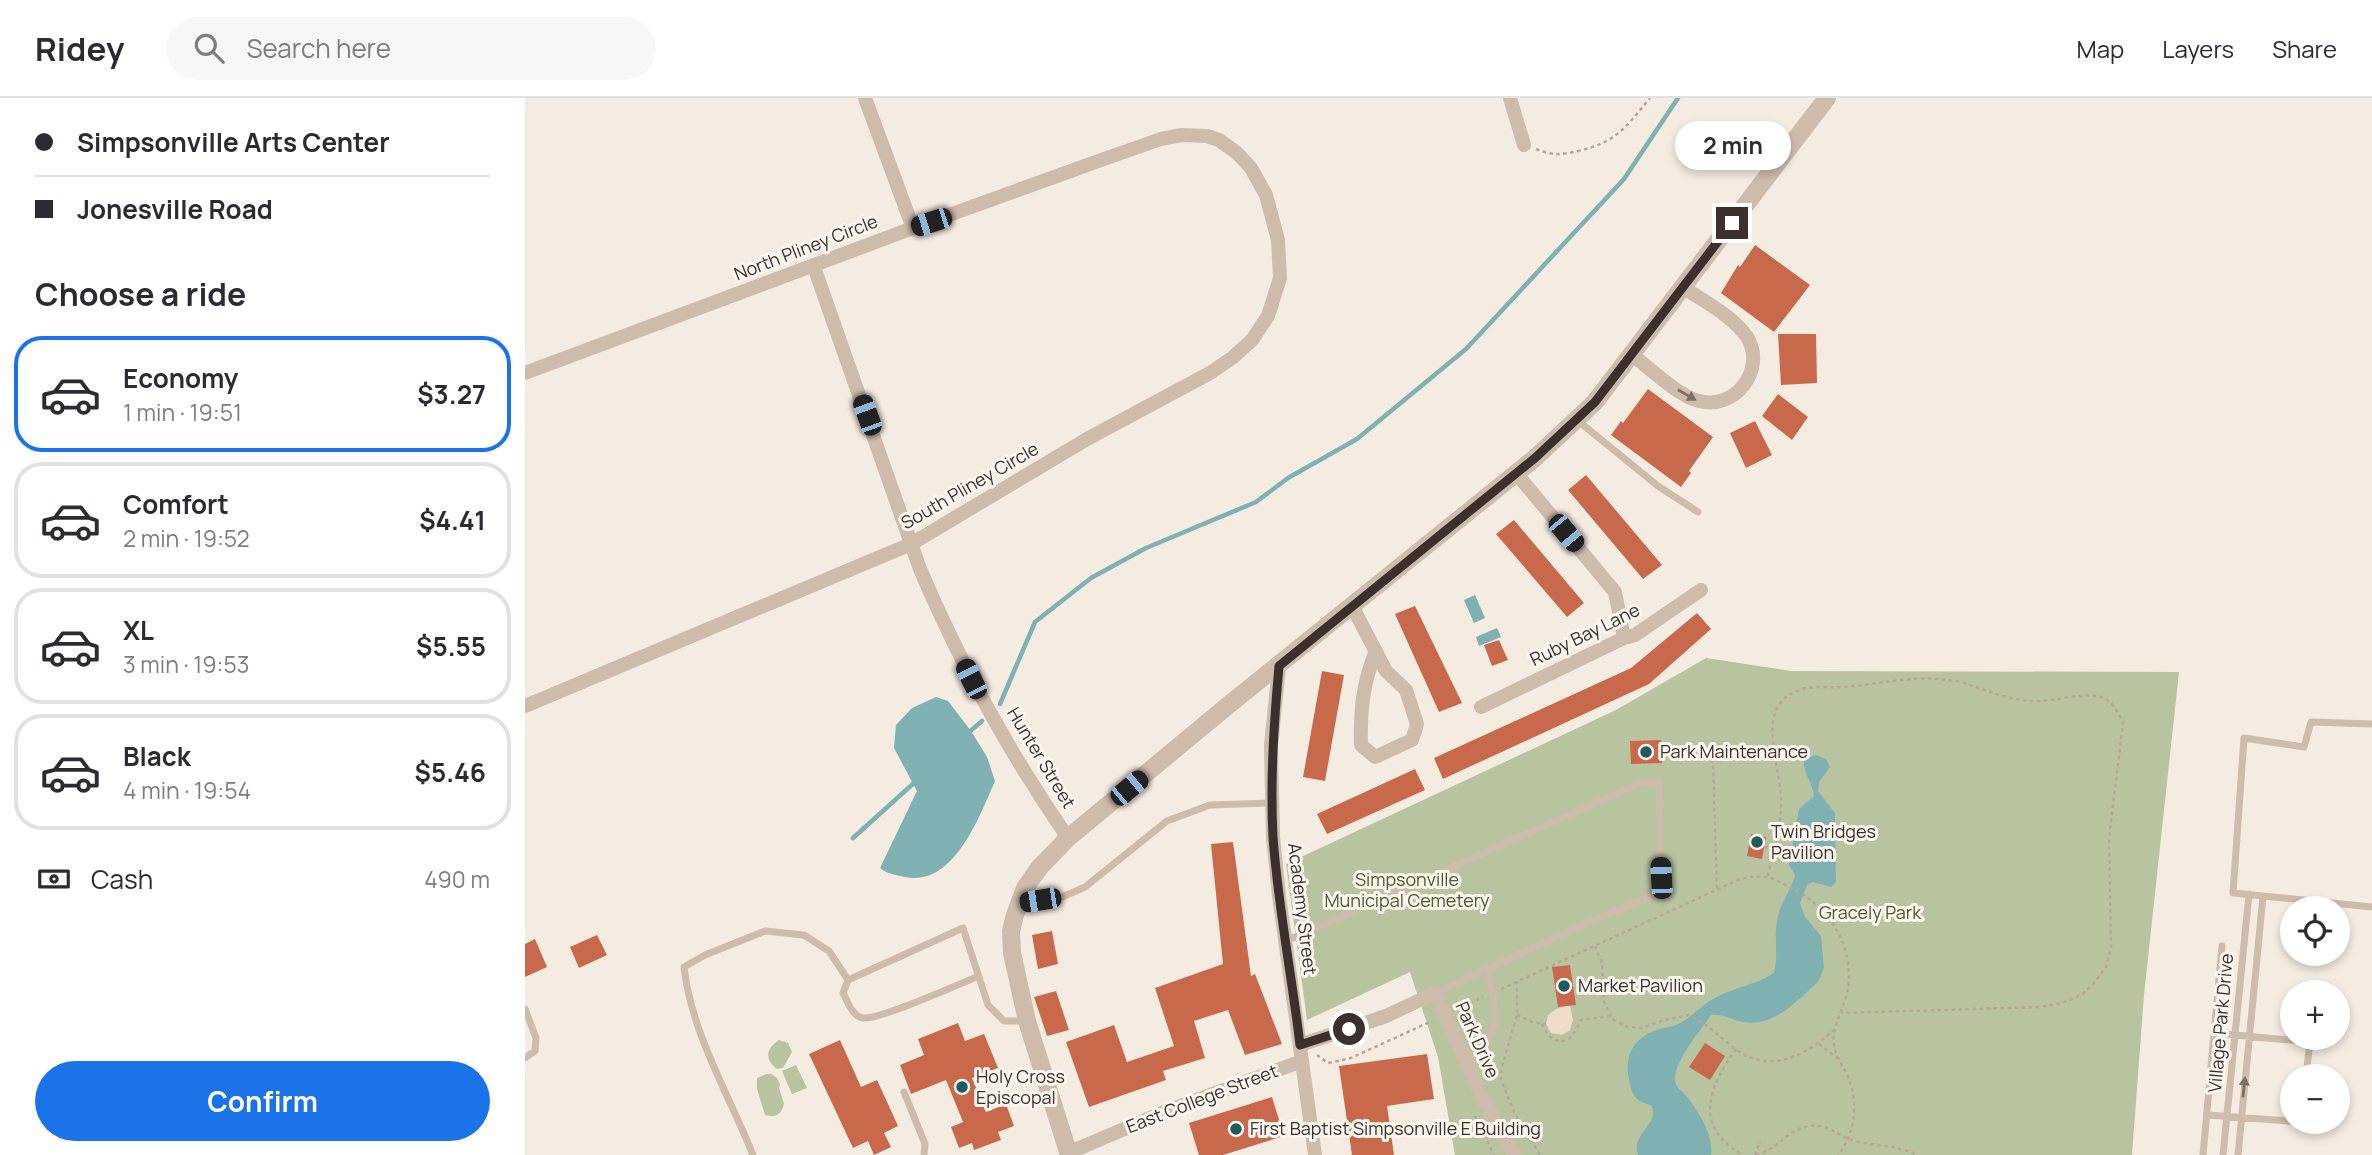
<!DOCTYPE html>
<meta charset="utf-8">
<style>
body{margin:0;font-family:Manrope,sans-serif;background:#f7f7f7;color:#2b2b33;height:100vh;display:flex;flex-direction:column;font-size:26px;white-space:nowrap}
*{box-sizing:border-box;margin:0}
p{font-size:23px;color:#7c7c81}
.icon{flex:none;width:38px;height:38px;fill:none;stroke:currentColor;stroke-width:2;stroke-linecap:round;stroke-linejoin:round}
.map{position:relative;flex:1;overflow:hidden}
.details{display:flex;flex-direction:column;background:#fff;width:525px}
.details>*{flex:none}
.banner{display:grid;align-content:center;height:154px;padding:0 35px;background:#fff}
.fabs{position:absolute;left:1755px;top:798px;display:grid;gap:14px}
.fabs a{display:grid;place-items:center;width:70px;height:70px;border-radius:50%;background:#fff;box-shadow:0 4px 10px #0003;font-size:35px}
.end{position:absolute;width:32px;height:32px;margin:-16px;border:9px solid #3b302b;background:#fff;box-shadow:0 0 0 4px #fff}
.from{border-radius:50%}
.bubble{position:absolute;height:49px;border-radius:24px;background:#fff;box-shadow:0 4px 10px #0003;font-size:23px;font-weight:700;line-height:49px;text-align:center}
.car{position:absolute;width:21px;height:42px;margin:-21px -10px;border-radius:9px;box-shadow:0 0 5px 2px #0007;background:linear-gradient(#222 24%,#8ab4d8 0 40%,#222 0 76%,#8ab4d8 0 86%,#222 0)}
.banner b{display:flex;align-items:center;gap:24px;height:66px;font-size:26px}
.banner b+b{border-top:2px solid #e1e1e2}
.banner i{width:18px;height:18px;background:#2b2b33}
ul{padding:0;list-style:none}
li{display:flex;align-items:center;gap:21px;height:116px;margin:0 14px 10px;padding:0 21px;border:4px solid #e1e1e2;border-radius:28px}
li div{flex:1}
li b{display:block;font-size:26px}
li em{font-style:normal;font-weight:700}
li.on{border-color:#1a73e8}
li>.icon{width:63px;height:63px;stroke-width:1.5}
h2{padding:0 35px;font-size:32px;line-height:84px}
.pay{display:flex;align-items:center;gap:18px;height:77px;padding:0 35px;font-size:26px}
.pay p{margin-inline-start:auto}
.primary-button{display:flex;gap:14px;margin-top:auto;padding:14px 35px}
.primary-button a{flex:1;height:80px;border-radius:42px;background:#1a73e8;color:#fff;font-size:28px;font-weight:700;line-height:80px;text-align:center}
header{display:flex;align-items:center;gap:42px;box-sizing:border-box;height:98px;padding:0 35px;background:#fff;border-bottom:2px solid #e1e1e2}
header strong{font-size:33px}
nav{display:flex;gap:38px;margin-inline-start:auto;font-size:24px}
.search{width:490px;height:63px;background:#f7f7f7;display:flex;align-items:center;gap:18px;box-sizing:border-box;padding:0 24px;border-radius:38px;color:#7c7c81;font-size:26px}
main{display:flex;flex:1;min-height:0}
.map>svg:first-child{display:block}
.green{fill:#b8c4a0}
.plaza{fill:#ecdcc8}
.water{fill:#7fb0b2}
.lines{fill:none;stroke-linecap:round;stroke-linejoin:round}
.stream{stroke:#7fb0b2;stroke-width:4.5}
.building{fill:#c8694b}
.path{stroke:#b9a596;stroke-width:2.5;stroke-dasharray:3.5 3.5;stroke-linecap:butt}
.service{stroke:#cdbbac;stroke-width:7}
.minor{stroke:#cdbbac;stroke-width:14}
.tertiary{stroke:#cdbbac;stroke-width:18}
.oneway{fill:#7d6f65}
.route{stroke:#3b302b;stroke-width:9}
.poi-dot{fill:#1f5a5e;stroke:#fbf5ee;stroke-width:2.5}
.labels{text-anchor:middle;stroke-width:6;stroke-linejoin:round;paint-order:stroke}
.street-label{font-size:18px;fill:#3b302b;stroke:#fbf5ee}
.poi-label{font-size:18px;fill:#3b302b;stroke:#fbf5ee;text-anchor:start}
.park-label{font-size:18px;fill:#4a5a2e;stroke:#fbf5ee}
</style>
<header>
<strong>Ridey</strong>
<div class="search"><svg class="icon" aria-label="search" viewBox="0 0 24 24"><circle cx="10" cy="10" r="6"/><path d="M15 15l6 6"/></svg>Search here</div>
<nav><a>Map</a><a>Layers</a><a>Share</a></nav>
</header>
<main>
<section class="details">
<div class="banner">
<b><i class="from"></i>Simpsonville Arts Center</b>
<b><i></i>Jonesville Road</b>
</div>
<h2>Choose a ride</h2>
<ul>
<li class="on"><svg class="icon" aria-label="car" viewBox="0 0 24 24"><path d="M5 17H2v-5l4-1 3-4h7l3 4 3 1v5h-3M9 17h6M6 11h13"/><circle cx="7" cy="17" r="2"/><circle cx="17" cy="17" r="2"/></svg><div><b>Economy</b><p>1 min · 19:51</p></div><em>$3.27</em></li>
<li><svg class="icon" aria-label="car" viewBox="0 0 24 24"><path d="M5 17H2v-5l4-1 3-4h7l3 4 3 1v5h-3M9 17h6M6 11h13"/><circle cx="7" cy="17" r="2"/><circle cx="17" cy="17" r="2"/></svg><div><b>Comfort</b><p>2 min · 19:52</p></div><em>$4.41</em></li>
<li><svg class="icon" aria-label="car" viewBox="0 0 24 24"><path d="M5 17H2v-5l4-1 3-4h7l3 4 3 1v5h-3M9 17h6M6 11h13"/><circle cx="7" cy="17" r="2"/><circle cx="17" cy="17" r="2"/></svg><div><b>XL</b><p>3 min · 19:53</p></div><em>$5.55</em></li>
<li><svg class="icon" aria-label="car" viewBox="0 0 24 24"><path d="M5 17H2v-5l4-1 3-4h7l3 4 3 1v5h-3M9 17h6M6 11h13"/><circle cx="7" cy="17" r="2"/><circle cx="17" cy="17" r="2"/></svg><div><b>Black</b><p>4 min · 19:54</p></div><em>$5.46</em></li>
</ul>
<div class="pay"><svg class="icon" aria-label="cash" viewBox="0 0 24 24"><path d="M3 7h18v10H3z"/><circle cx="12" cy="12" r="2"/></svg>Cash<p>490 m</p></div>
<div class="primary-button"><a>Confirm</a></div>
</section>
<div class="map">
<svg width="1847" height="1057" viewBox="0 0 1847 1057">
<rect width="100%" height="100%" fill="#f4ebe1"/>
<path class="green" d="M1181,560L1266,573L1654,574L1619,897L1607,1057H930L913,959L885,874L782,922L761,766L1091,612Z
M254,942L263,945L267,954L258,970L252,971C239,961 241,950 254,942Z
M271,967L282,990L267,996L257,973Z
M241,976H246L252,980L255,986L254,990L259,1006C256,1017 250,1020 240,1017L232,991V980Z"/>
<path class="plaza" d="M1045,907L1048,922L1045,932L1037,937L1026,935L1021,926L1023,917L1031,911Z"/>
<path class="water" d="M950,497L960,520L949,525L939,502Z
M972,530L976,539L954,548L951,539Z
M411,599L423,603L446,633L462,659L470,683C454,719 429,789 380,779C370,777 363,776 355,770L392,693L369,650L371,627L387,610Z
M1291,657L1301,661L1305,669L1294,684L1293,693L1310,715L1311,784L1306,789L1288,784L1282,787L1275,805L1280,819L1296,838L1299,870L1293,884C1273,902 1248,930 1218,924C1207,922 1197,915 1186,917C1175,933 1152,960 1150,979C1149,991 1159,993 1164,1001C1175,1017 1189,1038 1186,1057H1113C1105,1037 1136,1025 1126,1007C1113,1005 1107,998 1105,986C1098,959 1107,940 1134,931C1141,929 1148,929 1155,925C1167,919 1176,907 1190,900C1209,889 1231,887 1249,875C1254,857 1248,837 1253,818C1256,803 1267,791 1270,777L1264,767L1274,711L1289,698C1288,685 1277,674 1279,661Z"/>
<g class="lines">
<path class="stream" d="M475,606L510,524L566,480L621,450L731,404L763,380L832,341L941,251L1099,81L1153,0
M443,635L457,623
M328,740L390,684"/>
</g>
<path class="building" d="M1230,147L1285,187L1249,234L1196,195L1213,167L1215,169Z
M1253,236H1291L1292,285L1256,287Z
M1123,291L1188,339L1164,373L1166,375L1156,389L1086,337L1096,323L1098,325Z
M1253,296L1283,319L1267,342L1237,318Z
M1230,323L1247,357L1221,370L1205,335Z
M1061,377L1137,467L1118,481L1043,392Z
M989,422L1059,505L1042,519L971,436Z
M890,508L937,605L914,614L870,516Z
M1172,515L1186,531L1124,586L918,681L909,660L1106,570Z
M974,542L983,562L967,568L959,547Z
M797,573L819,577L800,683L778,679Z
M1136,642L1137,665L1106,666L1105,643Z
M890,671L900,692L802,736L792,716Z
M1226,736L1241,739L1237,761L1222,758Z
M708,744L726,878L730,876L757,946L720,957L703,912L669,923L680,960L638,973L641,982L564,1009L541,944L589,927L602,964L649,948L630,890L698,866L686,746Z
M527,833L533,866L513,871L507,837Z
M72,837L82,857L54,870L45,849Z
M10,841L22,869L0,879V846Z
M1045,867L1051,907L1033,909L1027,869Z
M531,893L544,932L522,938L509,899Z
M433,925L440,943L459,936L473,970L447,980L461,1014L481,1006L489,1028L473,1034L476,1042L449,1052L447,1045L434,1050L426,1029L438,1024L421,982L386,996L375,967L399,957L393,941Z
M315,942L336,989L352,982L373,1028L359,1035L366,1049L349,1057L343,1043L328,1050L284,956Z
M1180,945L1200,958L1185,982L1164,969Z
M902,956L909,1001L862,1008L869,1057H827L814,968Z
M747,999L759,1038L698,1057H674L664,1025Z"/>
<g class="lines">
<path class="path" d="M1011,51C1029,58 1034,57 1053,53C1092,44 1100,30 1125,0
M1138,661L1184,659L1188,665L1192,792
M1239,749L1248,751
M1243,778C1247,756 1255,732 1256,710C1259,679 1234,627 1258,602C1263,596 1274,592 1281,590C1293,588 1307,590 1319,589C1358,586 1394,575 1434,584C1459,590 1480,602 1506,603C1527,605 1561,592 1579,600C1589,605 1594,616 1598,625L1584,740L1586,849L1581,869L1569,885L1558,896L1537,905L1515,909L1317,915
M1070,848L1077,865L1079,903L1087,921L1103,929L1117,930L1136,923L1164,917C1182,926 1189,934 1204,946C1241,979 1280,959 1311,930
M992,883V917L976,972V982L989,1014L1015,1057
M976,891L1213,782C1241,774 1248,780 1272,793C1307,813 1329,850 1323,891C1320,909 1306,929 1309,947C1310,957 1318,968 1322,977C1334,1002 1331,1035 1313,1057
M932,911L958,899
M992,917L1007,924L1021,926
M1017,926C1021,936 1031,948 1043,941C1049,938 1053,928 1056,922L1086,918
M1294,946L1312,960
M1211,951C1184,990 1167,1028 1218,1057
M792,957L803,965L826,960L907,923
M950,1018L969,1057
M1230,1057L1235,1043
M1231,1057C1252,1052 1262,1032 1283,1028C1300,1025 1310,1035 1324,1041C1347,1049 1370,1046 1392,1057"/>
<path class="service" d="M1052,322L1133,388L1173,414
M1847,626L1786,624L1779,649L1719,640L1708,795L1847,809
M498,805L537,799L560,789L642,723L685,707L747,705
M760,842L771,839L1113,686L1134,683L1136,794L1064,824L910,895
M454,878C434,886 355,922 338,920C327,918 323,904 318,895L323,882L438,830L463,907L479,923H501
M0,911L11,940L10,953L0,960
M1689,935L1785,944L1781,978
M943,968C978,930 973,918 962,871
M379,994L400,1046L399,1057
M1683,1017L1776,1024
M228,1057C204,997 166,934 159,869L180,857L240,833L279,837L304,853L323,882
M1678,1057L1697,848
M1698,1057L1724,796
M1713,1057L1738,798"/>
<path class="minor" d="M340,0L388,130
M985,0L999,47
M289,169L395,471C435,565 485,656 543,740
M1107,257C1125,270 1153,298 1174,303C1210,313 1242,271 1222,239C1208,218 1178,203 1158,189
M0,275L388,130L579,61L636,41L657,37L682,38L694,42L712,55L726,70L741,97L753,142L755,180L743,218L727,242L707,260L685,275L562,341L386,446L0,608
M991,375L1090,494L1099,540
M827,508L861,573L881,592L892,626L887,642L850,659L836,647C835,613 838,584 851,553
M754,568L746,648L748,739L754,798L790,1057
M956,609L1099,540L1110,537L1176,492
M775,947L861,918L910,895L957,999L989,1057
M543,1055L639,1014L777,963"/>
<path class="tertiary" d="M544,1057L502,923L487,855L486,833L490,817L500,790L514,770L543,740L706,605L1010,360L1070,304L1302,0"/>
</g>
<defs><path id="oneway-solid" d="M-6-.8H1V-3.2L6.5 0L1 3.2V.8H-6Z" transform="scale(1.75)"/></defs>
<g class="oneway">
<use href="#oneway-solid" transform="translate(1162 297) rotate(30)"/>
<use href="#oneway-solid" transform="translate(1719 989) rotate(-84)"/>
</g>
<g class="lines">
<path class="route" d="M824,931L775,947C767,878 753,809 748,739C745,681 749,625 754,568L1010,360L1070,304L1207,125"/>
</g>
<g class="poi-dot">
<circle cx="1121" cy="654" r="7"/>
<circle cx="1232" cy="744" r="7"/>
<circle cx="1039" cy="888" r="7"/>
<circle cx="437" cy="989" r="7"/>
<circle cx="711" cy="1031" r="7"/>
</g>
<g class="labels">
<g class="street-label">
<text transform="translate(281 150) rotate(-21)" y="6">North Pliney Circle</text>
<text transform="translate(445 388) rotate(-30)" y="6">South Pliney Circle</text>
<text transform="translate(1060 537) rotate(-26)" y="6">Ruby Bay Lane</text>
<text transform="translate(516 660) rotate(59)" y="6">Hunter Street</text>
<text transform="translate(777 811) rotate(83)" y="6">Academy Street</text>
<text transform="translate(1696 925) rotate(-85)" y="6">Village Park Drive</text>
<text transform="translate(952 942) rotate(66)" y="6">Park Drive</text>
<text transform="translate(677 1001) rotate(-21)" y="6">East College Street</text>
</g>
<g class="poi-label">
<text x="1135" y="660">Park Maintenance</text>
<text x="1246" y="740">Twin Bridges<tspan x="1246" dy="21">Pavilion</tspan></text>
<text x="1053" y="894">Market Pavilion</text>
<text x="451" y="985">Holy Cross<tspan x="451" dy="21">Episcopal</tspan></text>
<text x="725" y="1037">First Baptist Simpsonville E Building</text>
</g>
<g class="park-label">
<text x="882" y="788">Simpsonville<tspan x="882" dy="21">Municipal Cemetery</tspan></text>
<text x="1345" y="821">Gracely Park</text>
</g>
</g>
</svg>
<div class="fabs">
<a><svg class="icon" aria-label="locate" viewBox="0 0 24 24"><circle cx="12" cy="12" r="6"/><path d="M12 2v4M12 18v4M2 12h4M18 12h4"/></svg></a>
<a>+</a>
<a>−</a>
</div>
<i class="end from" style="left:824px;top:931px"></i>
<i class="end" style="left:1207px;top:125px"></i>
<div class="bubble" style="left:1150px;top:23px;width:116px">2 min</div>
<i class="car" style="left:406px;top:124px;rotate:252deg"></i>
<i class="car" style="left:342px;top:317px;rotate:340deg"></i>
<i class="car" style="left:1041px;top:435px;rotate:140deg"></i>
<i class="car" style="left:446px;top:581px;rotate:334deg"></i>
<i class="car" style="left:604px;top:690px;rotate:50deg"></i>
<i class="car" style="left:1136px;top:780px;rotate:357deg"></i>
<i class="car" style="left:515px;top:802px;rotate:261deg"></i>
</div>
</main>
